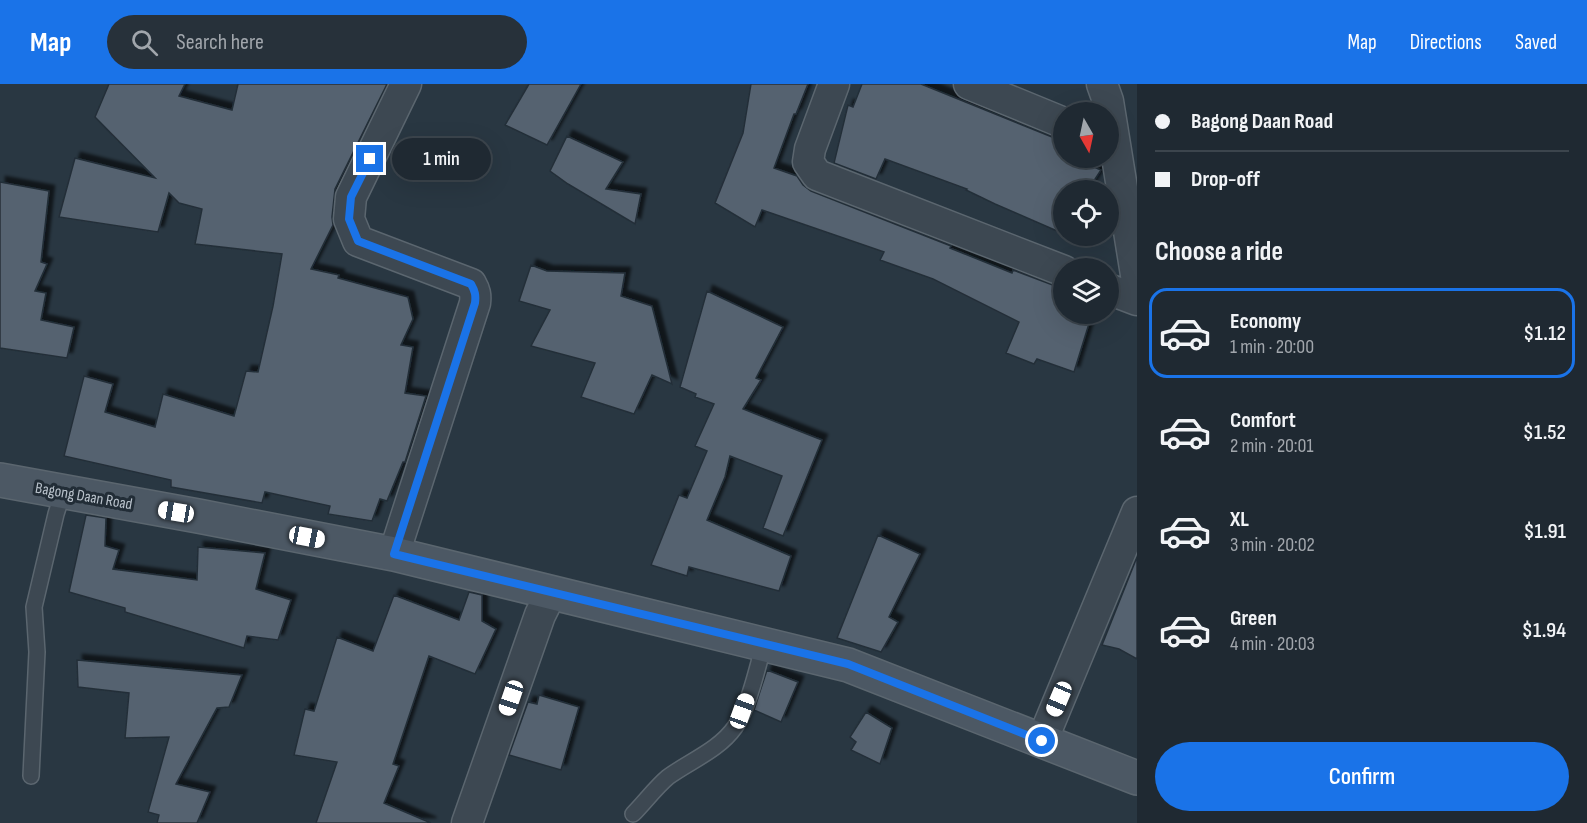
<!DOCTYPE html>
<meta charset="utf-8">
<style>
body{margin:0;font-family:"Sofia Sans Condensed",sans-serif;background:#27313a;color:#f1f3f6;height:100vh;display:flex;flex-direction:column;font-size:22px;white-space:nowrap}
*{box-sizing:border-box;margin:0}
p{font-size:20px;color:#a1a6ac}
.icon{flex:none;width:33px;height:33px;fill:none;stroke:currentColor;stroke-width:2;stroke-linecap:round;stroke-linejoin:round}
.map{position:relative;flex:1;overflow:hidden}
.panel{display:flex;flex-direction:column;background:#1f2932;width:450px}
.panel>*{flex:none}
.guide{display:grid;align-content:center;height:132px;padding:0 18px;background:#1f2932}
.needle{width:39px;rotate:171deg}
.fabs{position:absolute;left:1053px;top:18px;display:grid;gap:12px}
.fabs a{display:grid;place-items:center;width:66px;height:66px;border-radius:50%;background:#1f2932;box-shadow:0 6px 24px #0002,0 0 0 2px #3c454d;font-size:30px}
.end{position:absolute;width:27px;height:27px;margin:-14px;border:8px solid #1a73e8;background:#fff;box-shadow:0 0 0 3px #fff}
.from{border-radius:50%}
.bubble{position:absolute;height:42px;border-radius:21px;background:#1f2932;box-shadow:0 6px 24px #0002,0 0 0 2px #3c454d;font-size:20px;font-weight:600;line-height:42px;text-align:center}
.car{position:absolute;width:18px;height:36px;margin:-18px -9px;border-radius:8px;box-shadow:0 0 4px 2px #0007;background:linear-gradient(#fff 24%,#345 0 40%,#fff 0 76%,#345 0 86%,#fff 0)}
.guide b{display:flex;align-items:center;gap:21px;height:57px;font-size:22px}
.guide b+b{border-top:2px solid #3c454d}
.guide i{width:15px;height:15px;background:#f1f3f6}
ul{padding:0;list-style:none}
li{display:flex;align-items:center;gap:18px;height:90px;margin:0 12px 9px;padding:0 6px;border:3px solid transparent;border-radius:18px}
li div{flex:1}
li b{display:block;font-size:22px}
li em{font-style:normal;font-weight:600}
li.active{border-color:#1a73e8}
li>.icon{width:54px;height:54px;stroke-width:1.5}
h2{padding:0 18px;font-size:27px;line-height:72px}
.cta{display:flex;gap:12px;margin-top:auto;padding:12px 18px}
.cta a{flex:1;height:69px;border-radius:36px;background:#1a73e8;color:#fff;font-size:24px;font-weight:600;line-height:69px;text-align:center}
header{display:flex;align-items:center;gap:36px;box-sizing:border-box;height:84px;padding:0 30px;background:#1a73e8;color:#fff}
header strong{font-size:28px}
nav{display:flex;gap:33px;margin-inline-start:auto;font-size:21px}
.search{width:420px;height:54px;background:#27313a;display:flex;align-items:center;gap:15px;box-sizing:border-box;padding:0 21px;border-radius:33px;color:#a1a6ac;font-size:22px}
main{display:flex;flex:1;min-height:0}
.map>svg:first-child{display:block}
.building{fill:#55626f;stroke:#242f39;stroke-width:1.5;filter:url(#shadow)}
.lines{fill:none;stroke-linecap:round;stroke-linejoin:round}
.lane-casing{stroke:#5b666f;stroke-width:18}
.street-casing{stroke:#5b666f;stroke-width:33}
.secondary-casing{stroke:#5b666f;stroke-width:36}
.lane{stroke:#3d4852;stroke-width:15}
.street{stroke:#3d4852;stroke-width:30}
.secondary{stroke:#4c5864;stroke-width:33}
.route{stroke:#1a73e8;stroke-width:8}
.labels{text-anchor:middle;stroke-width:6;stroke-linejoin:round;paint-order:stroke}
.street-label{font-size:16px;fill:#bac3cc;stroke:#222d37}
</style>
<header>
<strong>Map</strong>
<div class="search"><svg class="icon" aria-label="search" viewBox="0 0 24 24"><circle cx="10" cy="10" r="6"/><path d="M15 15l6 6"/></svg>Search here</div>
<nav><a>Map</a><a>Directions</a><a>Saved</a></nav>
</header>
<main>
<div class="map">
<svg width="1137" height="739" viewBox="0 0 1137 739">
<defs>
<filter id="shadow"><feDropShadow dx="5.5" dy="-5.5" stdDeviation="1.5" flood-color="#0009"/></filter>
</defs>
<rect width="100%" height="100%" fill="#293742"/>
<path class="building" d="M109,0H185L179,12L232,26L238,0H387L335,105L332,133L333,141L311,185L339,191L338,194L408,213L413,235L401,261L413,263L405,309L426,312L405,378H403L387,417L380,415L372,437L328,430L330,422L265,408L262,419L171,403V396L64,372L84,292L113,300L105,328L155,343L163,310L234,332L246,287L258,288L273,222L282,170L195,160L202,125L179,119L169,109L158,148L59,133L75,74L155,94L95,33Z
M529,0H581L547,61L505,41Z
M751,0H808L796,30H794L774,84L797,92L803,101L811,107L951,162L950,164L1012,189L1013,186L1058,203L1064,204V230H1092L1074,288L1037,275L1034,280L1006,269L1019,238L933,195L880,176L884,168L762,126L755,143L715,119L743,49Z
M862,0H921L1057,55L1064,56V74H1073L1101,86L1088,106H1064V150L995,120L966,106L967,105L885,75L876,95L834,79L848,21L853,23Z
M567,52L623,78L606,105L641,110L635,140L568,100L550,87Z
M0,98L49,107L41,178L47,180L35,207L46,209L41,236L74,243L67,274L0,264Z
M1066,152H1097L1092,163Z
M531,181L547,187L625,189L621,212L652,222L672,300L652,291L634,330L581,313L595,279L531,262L550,226L519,217Z
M707,207L783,243L756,294L761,296L743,325L822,356L783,452L763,444L782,392L730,372L725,393L707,436L791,472L779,507L689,483L687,492L651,481L679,411L687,414L707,367L695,362L714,320L695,313L696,310L680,303Z
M86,431L106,434L105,462L119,466L113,485L197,496L198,463L265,469L256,505L291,516L278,556L247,552L244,564L125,528V524L69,508Z
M878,451L920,470L889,533L898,538L881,568L837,554Z
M1137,473V575L1119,565L1102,561Z
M469,508L482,511V537L496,545L475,590L429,572L393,680L399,682L384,719L431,739H316L337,678L294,671L305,625L314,627L337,553L373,567L394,511L459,536Z
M77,576L242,591L229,623L217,624L176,700L210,708L197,739H157L159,731L148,728L169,653L125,654L129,609L78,603Z
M767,586L798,598L781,638L754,626Z
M539,611L579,623L561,686L509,671L528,618L537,620Z
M866,628L892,644L880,680L851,666L856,658L850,653Z"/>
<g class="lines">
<defs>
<path id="lane" d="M31,692L37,568L34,523L56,430L63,408
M633,730C644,719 656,703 668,693C690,677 719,666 735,643C749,622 757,585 764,560"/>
<path id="street" d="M834,0L810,65L808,78L817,91L1064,187
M969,0L1064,39
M1102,0L1108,17L1137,197
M1108,205L1137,216
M394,470L475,219C476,211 475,207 471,200L358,157L349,135L351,113L406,0
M1042,657L1137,428
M467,739L540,531L551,509"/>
<path id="secondary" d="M0,396L198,432L394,470L848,581L1137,694"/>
</defs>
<use href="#lane" class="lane-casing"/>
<use href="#street" class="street-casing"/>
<use href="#secondary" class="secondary-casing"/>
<use href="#lane" class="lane"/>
<use href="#street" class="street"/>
<use href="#secondary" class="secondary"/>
</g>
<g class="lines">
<path class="route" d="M370,75L351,113L349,135L358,157L471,200C475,207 476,211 475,219L394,470L848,580L1042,657"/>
</g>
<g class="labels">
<g class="street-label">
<text transform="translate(84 411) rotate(10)" y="6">Bagong Daan Road</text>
</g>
</g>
</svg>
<div class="fabs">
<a><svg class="needle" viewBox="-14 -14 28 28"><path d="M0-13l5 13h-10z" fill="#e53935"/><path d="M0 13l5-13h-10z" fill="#a1a6ac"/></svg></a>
<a><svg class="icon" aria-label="locate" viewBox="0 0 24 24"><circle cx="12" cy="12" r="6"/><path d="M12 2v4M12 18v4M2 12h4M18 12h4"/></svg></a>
<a><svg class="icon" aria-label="layers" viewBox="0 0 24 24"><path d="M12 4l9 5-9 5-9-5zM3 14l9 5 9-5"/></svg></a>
</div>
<i class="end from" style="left:1042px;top:657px"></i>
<i class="end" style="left:370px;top:75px"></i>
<div class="bubble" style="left:392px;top:54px;width:99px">1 min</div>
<i class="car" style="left:176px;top:428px;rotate:280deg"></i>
<i class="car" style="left:307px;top:453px;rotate:101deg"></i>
<i class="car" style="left:511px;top:614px;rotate:199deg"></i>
<i class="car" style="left:1059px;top:615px;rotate:203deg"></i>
<i class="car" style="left:742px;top:627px;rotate:20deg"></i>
</div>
<section class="panel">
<div class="guide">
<b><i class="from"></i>Bagong Daan Road</b>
<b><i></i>Drop-off</b>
</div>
<h2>Choose a ride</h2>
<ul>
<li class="active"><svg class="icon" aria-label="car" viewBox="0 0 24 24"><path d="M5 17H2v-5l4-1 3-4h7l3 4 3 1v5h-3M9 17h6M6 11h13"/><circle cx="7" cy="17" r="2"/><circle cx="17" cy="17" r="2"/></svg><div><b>Economy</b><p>1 min · 20:00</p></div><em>$1.12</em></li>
<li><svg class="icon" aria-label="car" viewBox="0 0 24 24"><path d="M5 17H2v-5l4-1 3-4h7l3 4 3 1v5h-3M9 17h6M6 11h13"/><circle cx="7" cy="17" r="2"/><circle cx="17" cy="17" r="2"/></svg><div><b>Comfort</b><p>2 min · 20:01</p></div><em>$1.52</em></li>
<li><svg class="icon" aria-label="car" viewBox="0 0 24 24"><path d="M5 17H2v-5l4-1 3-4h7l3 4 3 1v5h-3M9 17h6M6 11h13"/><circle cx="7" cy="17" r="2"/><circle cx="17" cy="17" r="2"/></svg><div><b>XL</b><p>3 min · 20:02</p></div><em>$1.91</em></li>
<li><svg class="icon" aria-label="car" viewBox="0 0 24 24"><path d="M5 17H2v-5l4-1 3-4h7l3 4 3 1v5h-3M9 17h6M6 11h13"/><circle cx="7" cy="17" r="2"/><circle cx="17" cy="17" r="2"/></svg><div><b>Green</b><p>4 min · 20:03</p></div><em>$1.94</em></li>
</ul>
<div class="cta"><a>Confirm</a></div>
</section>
</main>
